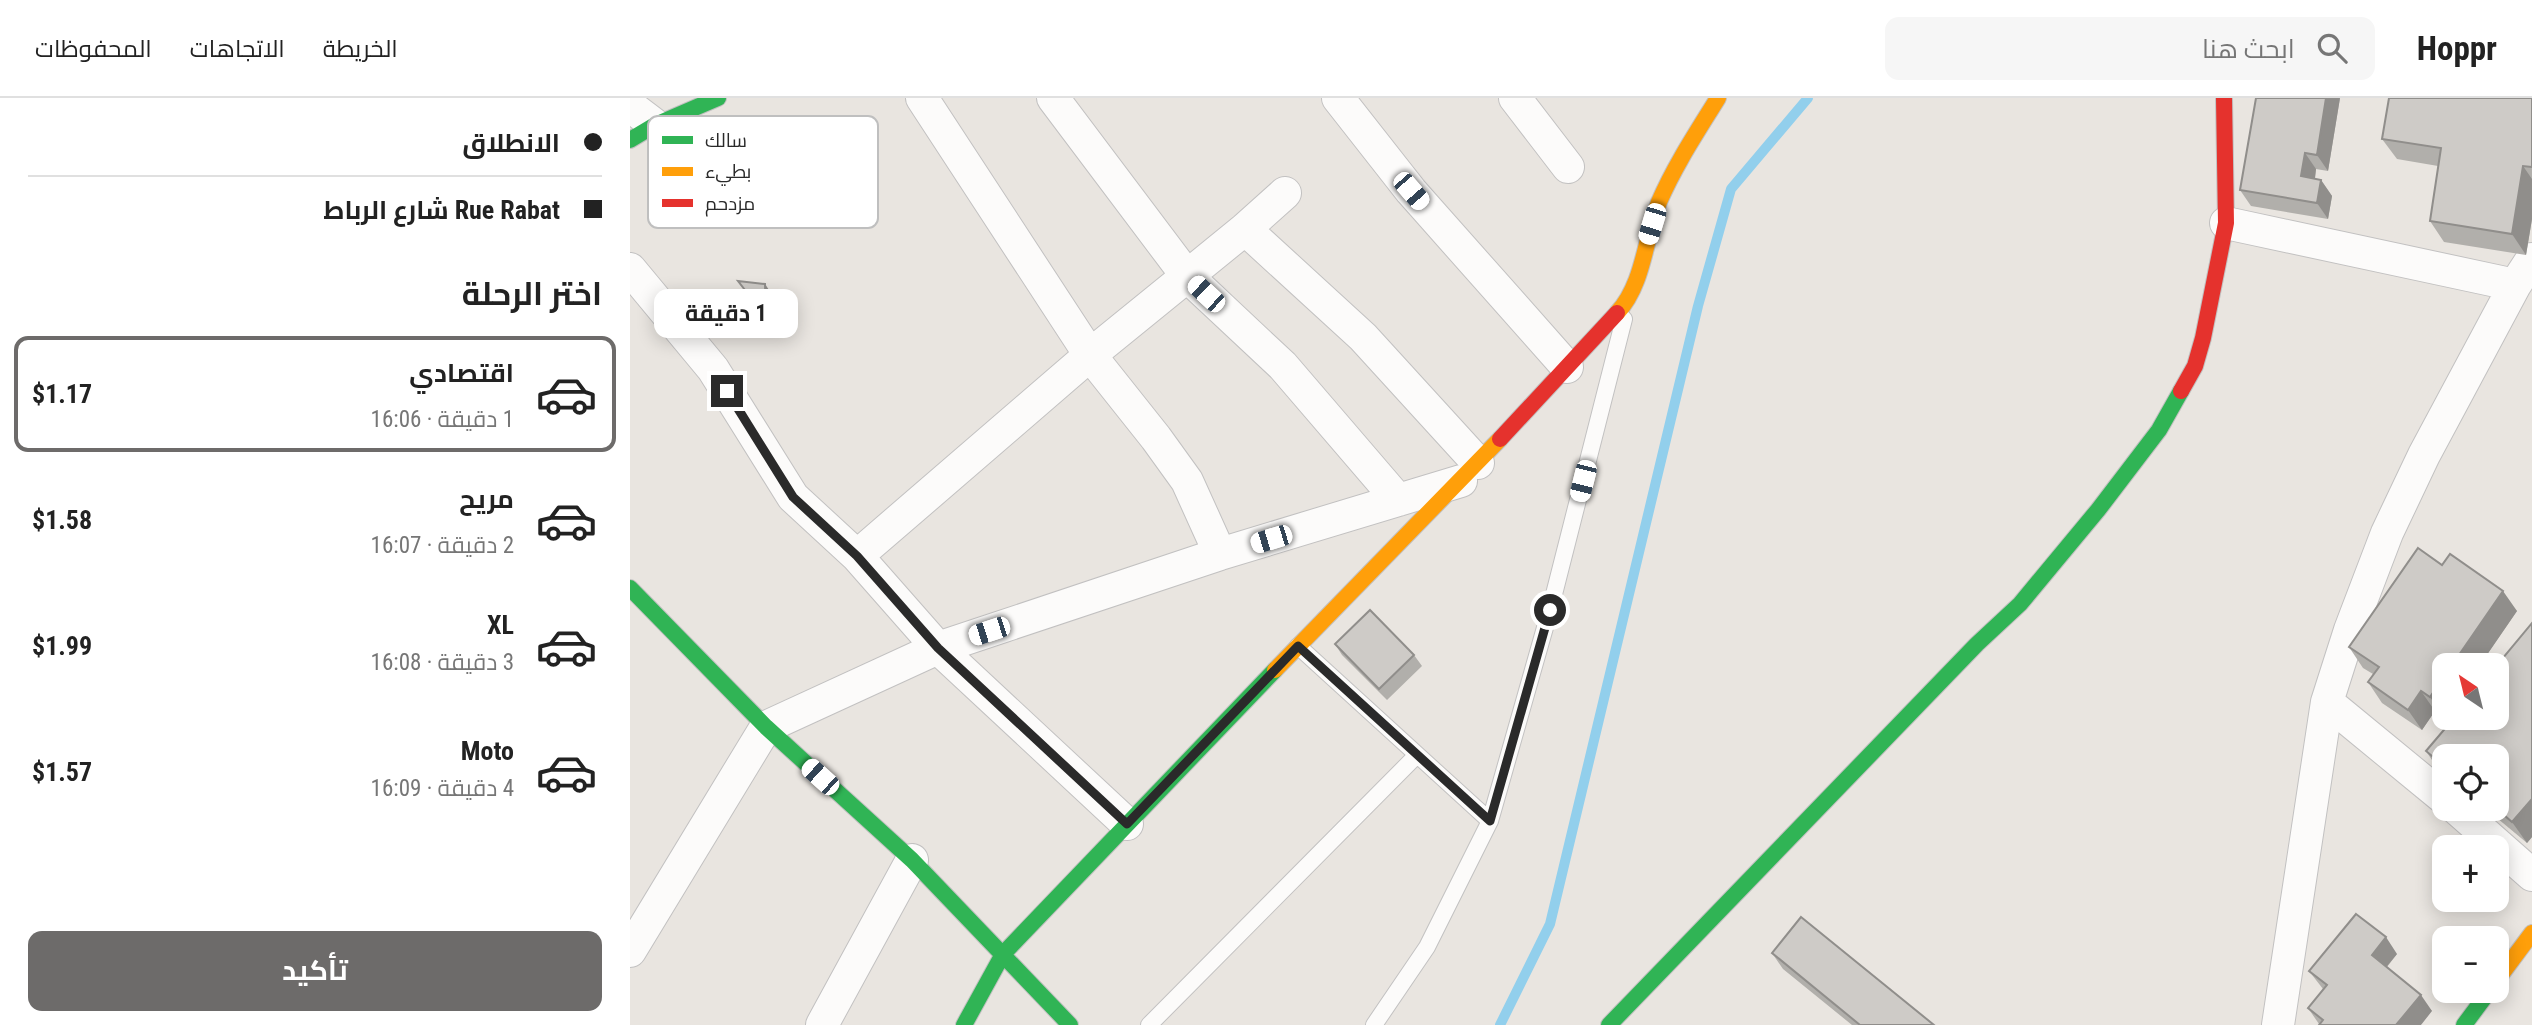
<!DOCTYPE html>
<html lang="ar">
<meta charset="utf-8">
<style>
body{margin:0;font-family:"Roboto Condensed",Cairo,sans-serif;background:#f6f6f6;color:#222;direction:rtl;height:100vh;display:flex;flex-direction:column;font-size:26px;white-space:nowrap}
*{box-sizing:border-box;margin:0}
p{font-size:23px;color:#767676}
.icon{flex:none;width:38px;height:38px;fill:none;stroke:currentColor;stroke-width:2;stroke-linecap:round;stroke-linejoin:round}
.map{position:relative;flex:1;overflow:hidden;direction:ltr}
.side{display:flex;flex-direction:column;background:#fff;width:630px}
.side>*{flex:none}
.hud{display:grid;align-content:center;height:154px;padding:0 28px;background:#fff}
.needle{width:46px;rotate:325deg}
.tools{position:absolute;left:1802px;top:555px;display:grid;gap:14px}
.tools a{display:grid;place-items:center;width:77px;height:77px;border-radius:14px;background:#fff;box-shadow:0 4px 18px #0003;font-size:35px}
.end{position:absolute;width:32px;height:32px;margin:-16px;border:9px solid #2a2a2a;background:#fff;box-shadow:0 0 0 4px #fff}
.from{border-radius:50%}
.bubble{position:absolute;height:49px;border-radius:14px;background:#fff;box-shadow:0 4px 18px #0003;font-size:23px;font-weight:700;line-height:49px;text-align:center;direction:rtl}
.car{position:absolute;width:21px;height:42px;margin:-21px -10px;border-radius:9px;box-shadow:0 0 5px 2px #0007;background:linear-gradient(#fff 24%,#345 0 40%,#fff 0 76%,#345 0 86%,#fff 0)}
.hud b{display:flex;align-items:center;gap:24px;height:66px;font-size:26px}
.hud b+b{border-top:2px solid #e0e0e0}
.hud i{width:18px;height:18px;background:#222}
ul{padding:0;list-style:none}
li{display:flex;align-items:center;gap:21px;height:116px;margin:0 14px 10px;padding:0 14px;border:4px solid transparent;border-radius:14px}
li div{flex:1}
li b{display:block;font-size:26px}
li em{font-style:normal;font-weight:700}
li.selected{border-color:#6d6b6a}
li>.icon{width:63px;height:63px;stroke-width:1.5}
h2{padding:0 28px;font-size:32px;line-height:84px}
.action{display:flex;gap:14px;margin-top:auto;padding:14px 28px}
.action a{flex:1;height:80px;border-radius:14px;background:#6d6b6a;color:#fff;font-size:28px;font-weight:700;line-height:80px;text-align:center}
header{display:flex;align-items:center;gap:42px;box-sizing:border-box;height:98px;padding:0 35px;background:#fff;border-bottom:2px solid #e0e0e0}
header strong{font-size:33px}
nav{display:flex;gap:38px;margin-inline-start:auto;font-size:24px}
.search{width:490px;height:63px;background:#f6f6f6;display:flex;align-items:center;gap:18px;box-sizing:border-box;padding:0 24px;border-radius:14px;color:#767676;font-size:26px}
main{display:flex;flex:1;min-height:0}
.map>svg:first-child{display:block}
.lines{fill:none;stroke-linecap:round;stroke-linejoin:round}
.stream{stroke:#92cfec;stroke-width:10}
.lane-casing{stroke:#c2c1c1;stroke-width:18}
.street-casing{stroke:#c2c1c1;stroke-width:34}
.fast-casing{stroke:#c2c1c1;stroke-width:18}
.slow-casing{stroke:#c2c1c1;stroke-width:18}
.jam-casing{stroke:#c2c1c1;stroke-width:18}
.lane{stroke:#fcfbfa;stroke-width:16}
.street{stroke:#fcfbfa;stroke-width:32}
.fast{stroke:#30b455;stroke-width:16}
.slow{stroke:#ff9f0a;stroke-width:16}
.jam{stroke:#e5322d;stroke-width:16}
.wall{fill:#b1afab}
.shaded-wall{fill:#908e8b}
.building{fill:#cecbc7;stroke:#908e8b;stroke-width:2}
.route{stroke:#2a2a2a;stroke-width:9}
.key{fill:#fff;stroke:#bfbfbf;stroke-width:2}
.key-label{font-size:19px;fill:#2a2a2a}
</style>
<header>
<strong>Hoppr</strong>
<div class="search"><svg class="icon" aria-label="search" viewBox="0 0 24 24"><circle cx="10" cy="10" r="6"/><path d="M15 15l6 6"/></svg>ابحث هنا</div>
<nav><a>الخريطة</a><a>الاتجاهات</a><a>المحفوظات</a></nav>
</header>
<main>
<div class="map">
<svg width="1902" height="927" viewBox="0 0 1902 927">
<rect width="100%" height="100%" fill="#e9e5e0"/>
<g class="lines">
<path class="stream" d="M870,927L920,826L1068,208L1101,91L1178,0"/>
<defs>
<path id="lane" d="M668,548L860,723
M519,927L787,657
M744,927L797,849L860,723L920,512L994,221"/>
<path id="street" d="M292,0L460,257L526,340L557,383L590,456
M423,0L557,178L653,268L768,402
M708,0L781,93L937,269
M885,0L938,69
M0,8L25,27
M1596,125L1885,187
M615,131L733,239L848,365
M0,171L83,271L163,399L227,458L308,550L497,726
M227,458L460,257L615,131L655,95
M1697,604L1815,701
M1826,710L1902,777
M0,853L136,629L308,550L590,456L831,383
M192,927L282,762
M1648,927L1697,604L1720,532L1757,435L1794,357L1885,187L1902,161"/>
<path id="fast" d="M0,42L25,27L88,0
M0,490L136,629L282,762L440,927
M334,927L373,856L645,572
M979,927L1347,546L1390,506L1468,412L1529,332L1551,293
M1834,927L1860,892"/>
<path id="slow" d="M987,215C1014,186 1015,140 1029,104C1045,67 1067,34 1088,0
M645,572L870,341
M1867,882L1902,835"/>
<path id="jam" d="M1551,293L1565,268L1573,240L1596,125L1594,0
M870,341L987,215"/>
</defs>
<use href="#lane" class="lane-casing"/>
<use href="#street" class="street-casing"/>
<use href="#fast" class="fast-casing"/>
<use href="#slow" class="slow-casing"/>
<use href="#jam" class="jam-casing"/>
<use href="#lane" class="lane"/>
<use href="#street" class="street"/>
<use href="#fast" class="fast"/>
<use href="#slow" class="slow"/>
<use href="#jam" class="jam"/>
</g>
<path class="wall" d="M1710,0L1698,73L1686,71L1685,81L1691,82L1702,98L1698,121L1621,108L1610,92Z
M1902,0V121L1896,157L1814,144L1800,123L1808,68L1767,61L1752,41Z
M1812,467L1887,513L1814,619L1805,613L1792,632L1752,605L1738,584L1743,576L1733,570L1719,549Z
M1902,525V739L1897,745L1855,710H1867L1815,658V677L1810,674L1796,653Z
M705,546L784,557L792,568L757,602L712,557Z
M1142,855L1304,927H1222L1153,871Z
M1767,856L1757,869L1802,913L1689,926L1678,910L1693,891L1679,873Z"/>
<path class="shaded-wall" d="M1696,0H1710L1698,73L1687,57Z
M1675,55L1686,71L1683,95L1671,78Z
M1893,68L1902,81V121L1896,157L1882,136Z
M1691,82L1702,98L1698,121L1687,105Z
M135,186L139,192L140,225L136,219Z
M1873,493L1887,513L1850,567H1822Z
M1815,577V618L1814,619L1800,599Z
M1791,593L1805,613L1792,632L1778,612Z
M1902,701V739L1897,745L1882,724Z
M1756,839L1767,856L1753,873L1742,857Z
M1791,897L1802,913L1791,927H1766Z"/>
<path class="building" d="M1626,0H1696L1687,57L1675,55L1671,78L1691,82L1687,105L1610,92Z
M1759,0H1902V69L1893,68L1882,136L1800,123L1811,50L1752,41Z
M108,183L135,186L136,219Z
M1788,450L1812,467L1820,456L1873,493L1822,567H1815V577L1800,599L1791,593L1778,612L1738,584L1749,569L1719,549Z
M740,512L784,557L749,591L705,546Z
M1902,525V701L1882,724L1866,710H1867V658H1815V669L1796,653L1824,620H1867V567Z
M1726,816L1756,839L1742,857L1791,897L1766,927H1689L1693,922L1678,910L1697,887L1679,873Z
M1171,819L1304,927H1230L1142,855Z"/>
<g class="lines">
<path class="route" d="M97,293L163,399L227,458L308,550L497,726L668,548L860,723L920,512"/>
</g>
<rect x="18" y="18" width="230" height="112" rx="10" class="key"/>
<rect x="32" y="38" width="31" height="8" fill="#30b455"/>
<rect x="32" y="69" width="31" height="9" fill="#ff9f0a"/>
<rect x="32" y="101" width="31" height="8" fill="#e5322d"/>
<g class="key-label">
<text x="75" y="49">سالك</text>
<text x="75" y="80">بطيء</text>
<text x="75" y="112">مزدحم</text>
</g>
</svg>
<div class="tools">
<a><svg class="needle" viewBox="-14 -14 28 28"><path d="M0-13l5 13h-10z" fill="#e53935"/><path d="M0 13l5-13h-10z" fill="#767676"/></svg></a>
<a><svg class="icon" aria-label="locate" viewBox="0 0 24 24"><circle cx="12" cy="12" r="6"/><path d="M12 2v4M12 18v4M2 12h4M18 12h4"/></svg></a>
<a>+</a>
<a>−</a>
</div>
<i class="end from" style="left:920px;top:512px"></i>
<i class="end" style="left:97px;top:293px"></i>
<div class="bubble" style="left:24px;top:191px;width:144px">1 دقيقة</div>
<i class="car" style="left:781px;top:93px;rotate:139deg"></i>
<i class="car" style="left:1022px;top:126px;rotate:197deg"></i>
<i class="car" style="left:576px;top:196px;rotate:313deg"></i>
<i class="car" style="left:953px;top:383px;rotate:194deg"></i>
<i class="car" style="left:641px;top:441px;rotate:253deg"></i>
<i class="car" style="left:359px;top:533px;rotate:252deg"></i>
<i class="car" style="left:190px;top:679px;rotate:312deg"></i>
</div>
<section class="side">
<div class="hud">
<b><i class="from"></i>الانطلاق</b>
<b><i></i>Rue Rabat شارع الرباط</b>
</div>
<h2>اختر الرحلة</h2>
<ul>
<li class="selected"><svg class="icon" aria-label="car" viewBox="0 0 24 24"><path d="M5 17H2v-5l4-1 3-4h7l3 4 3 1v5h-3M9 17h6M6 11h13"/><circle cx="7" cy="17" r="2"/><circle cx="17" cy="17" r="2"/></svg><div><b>اقتصادي</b><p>1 دقيقة · 16:06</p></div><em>$1.17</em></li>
<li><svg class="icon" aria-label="car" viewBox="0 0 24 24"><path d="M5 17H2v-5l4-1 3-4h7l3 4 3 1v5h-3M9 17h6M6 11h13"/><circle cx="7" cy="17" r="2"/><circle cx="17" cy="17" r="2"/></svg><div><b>مريح</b><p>2 دقيقة · 16:07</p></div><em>$1.58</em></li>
<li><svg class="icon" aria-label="car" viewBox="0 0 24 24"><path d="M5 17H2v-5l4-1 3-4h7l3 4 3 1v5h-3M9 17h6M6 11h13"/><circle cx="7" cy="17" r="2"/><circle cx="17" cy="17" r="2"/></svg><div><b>XL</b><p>3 دقيقة · 16:08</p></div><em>$1.99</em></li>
<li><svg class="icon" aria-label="car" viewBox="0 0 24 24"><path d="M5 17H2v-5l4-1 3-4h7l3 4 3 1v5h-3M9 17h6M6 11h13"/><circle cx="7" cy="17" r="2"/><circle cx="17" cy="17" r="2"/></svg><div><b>Moto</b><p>4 دقيقة · 16:09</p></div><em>$1.57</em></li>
</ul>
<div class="action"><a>تأكيد</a></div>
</section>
</main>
